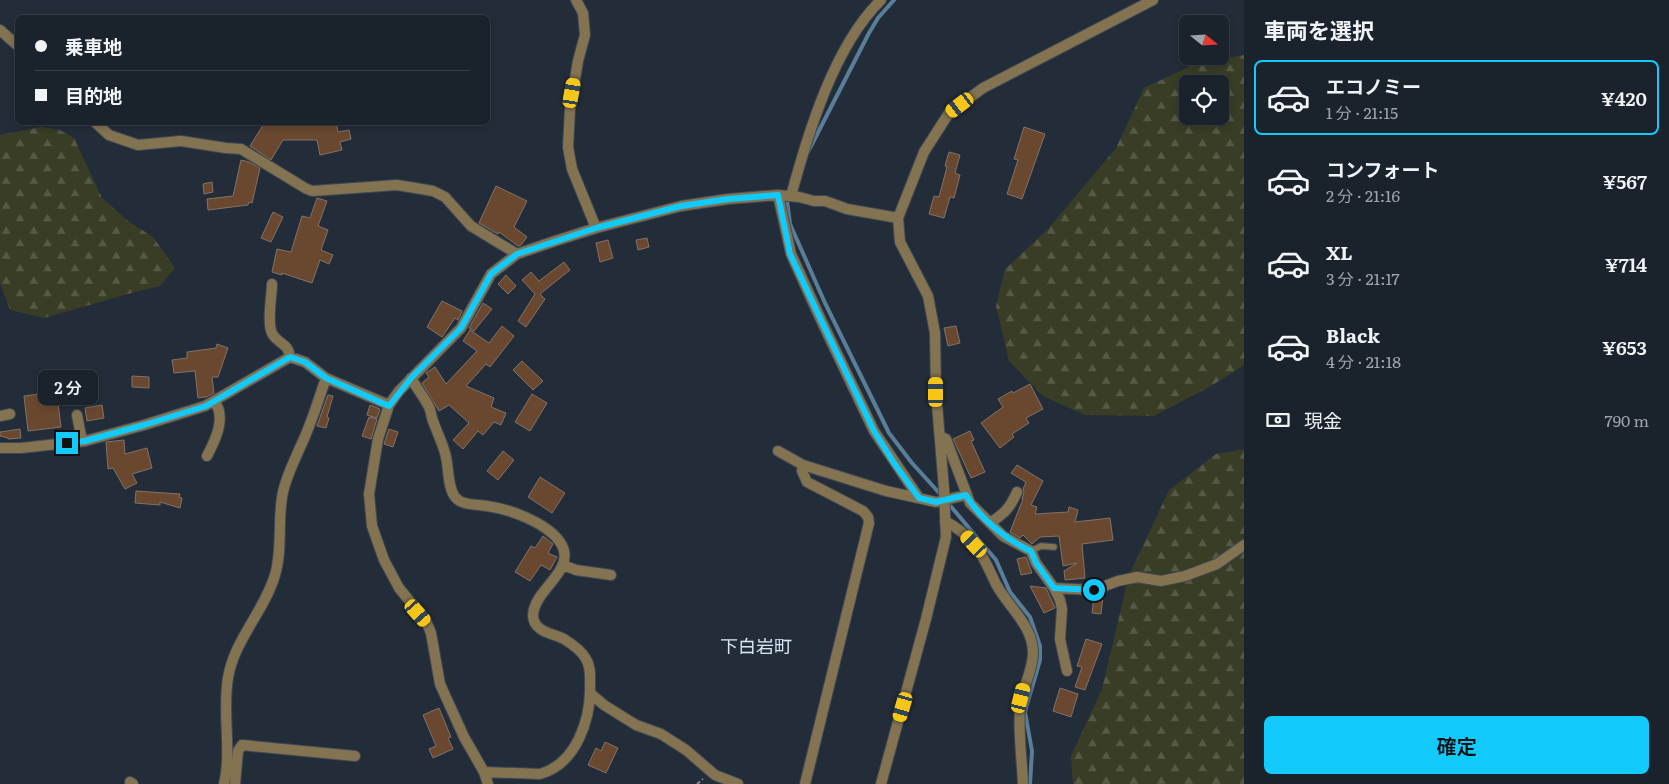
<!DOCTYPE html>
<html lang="ja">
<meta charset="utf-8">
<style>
body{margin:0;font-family:Literata,"Noto Sans JP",serif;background:#272f37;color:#f1f3f6;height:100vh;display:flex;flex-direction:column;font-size:19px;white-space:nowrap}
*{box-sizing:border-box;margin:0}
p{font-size:16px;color:#9fa4a9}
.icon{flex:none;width:28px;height:28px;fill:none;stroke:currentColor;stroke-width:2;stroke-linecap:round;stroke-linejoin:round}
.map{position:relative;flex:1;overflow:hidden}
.side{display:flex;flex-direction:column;background:#1a222b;width:425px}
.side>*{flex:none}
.guide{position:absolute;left:15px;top:15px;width:475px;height:110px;border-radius:8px;box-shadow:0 2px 8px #0003,0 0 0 1px #383f47;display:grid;align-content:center;height:110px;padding:0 20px;background:#1a222b}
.needle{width:32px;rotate:108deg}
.fabs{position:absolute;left:1179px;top:15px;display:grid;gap:10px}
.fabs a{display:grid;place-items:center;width:50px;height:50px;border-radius:8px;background:#1a222b;box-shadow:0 2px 8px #0003,0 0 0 1px #383f47;font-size:25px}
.end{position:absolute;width:22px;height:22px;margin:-11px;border:6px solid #12cafb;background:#111;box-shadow:0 0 0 2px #111}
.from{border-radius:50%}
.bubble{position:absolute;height:35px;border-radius:8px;background:#1a222b;box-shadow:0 2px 8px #0003,0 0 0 1px #383f47;font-size:16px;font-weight:600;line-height:35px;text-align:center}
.car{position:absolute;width:15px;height:30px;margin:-15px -8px;border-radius:6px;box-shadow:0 0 4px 1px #0007;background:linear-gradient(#f5c518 24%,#345 0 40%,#f5c518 0 76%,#345 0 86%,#f5c518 0)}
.guide b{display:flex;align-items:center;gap:18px;height:48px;font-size:19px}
.guide b+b{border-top:1px solid #383f47}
.guide i{width:12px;height:12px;background:#f1f3f6}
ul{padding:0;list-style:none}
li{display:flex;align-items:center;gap:15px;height:75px;margin:0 10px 8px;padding:0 10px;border:2px solid transparent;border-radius:8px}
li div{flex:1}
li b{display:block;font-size:19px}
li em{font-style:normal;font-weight:600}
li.selected{border-color:#12cafb}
li>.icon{width:45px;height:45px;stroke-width:1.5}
h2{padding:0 20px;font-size:22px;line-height:60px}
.pay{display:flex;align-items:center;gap:12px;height:55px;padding:0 20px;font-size:19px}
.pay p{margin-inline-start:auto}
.primary-button{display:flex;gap:10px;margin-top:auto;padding:10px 20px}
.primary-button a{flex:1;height:58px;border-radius:8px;background:#12cafb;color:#111;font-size:20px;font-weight:600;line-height:58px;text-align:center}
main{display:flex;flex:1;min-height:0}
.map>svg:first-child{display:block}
.forest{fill:url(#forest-firs);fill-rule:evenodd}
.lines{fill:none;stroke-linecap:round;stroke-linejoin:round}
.stream{stroke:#597e9a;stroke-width:4}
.building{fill:#6a482f;stroke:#827267}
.service-casing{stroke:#404955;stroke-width:8}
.minor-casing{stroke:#404955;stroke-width:12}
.tertiary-casing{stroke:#404955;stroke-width:12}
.path{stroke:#868f98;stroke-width:2;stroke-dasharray:4 2.5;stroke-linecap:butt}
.service{stroke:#847350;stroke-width:5.5}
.minor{stroke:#847350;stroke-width:10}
.tertiary{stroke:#847350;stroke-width:10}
.route{stroke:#12cafb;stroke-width:6}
.labels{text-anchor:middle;stroke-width:4;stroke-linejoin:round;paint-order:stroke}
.quarter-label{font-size:18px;fill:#d7e4f4;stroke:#232d39}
</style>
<main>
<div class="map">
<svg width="1244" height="784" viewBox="0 0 1244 784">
<defs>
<pattern id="forest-firs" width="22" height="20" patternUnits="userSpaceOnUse" patternTransform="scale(1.25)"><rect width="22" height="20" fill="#393d26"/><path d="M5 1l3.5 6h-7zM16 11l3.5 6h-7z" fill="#555946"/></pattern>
</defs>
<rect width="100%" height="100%" fill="#232d39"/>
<path class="forest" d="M1244,55V365L1211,386L1154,416L1085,415L1043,396L1009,361L996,306L1005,269L1048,229L1116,148L1144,88L1193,65ZM1188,84H1220V116H1188Z
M41,127L60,130L74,138L102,198L128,221L153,237L175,268L160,286L135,292L44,318L10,310L0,283V135Z
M1244,449V784H1073L1071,756L1102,689L1129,575L1169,490L1216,454Z"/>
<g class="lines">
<path class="stream" d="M808,152L869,33L878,18L894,0
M788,198L787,201L790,224L825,303L889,433L912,463L942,496
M948,503L996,560L1010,592L1030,617L1040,646V660L1025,712L1032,751L1030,784"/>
</g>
<path class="building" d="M265,122H336L338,132L349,130L351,139L340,142L342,150L320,155L317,140H283L271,160L250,146Z
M1024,127L1045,134L1022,199L1007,194L1018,160L1014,159Z
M949,152L960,155L955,173L960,175L954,198L950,197L944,218L929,214L934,196L939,197L947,167L945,166Z
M241,160L249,162L260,168L252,203L249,202L248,205L208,210L207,199L233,196Z
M212,182L213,192L204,194L203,184Z
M496,186L527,201L514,227L527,237L521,245L518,246L499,232L498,234L479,223Z
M317,198L327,201L318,226L328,230L321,250L333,255L329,264L320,260L312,283L282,273V275L272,272L277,249L291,252L302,216L310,218Z
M273,212L283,217L271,242L261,238Z
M647,238L649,247L638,250L636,240Z
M608,240L613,258L600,262L596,243Z
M564,262L570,270L540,294L545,299L526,327L518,321L535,294L522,280L531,272L539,281Z
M506,275L516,286L508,294L498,284Z
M442,301L462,311L458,320L455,318L442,337L427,327Z
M483,303L492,309L474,331L469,328Z
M502,326L514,336L490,367L486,364L466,386L494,398L491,407L506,413L501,425L494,422L483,435L478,431L463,449L453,440L469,423L449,405L439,411L422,383L429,377L426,373L435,367L446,384L477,351L463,341L470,330L489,343Z
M956,326L960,343L948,346L944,328Z
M217,344L228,348L218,377H212L214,393L206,397L198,398L195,371L174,373L172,360L187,358V352L216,348Z
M522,361L543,381L533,390L513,370Z
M132,376L149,377V388L132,387Z
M1030,384L1043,409L1026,418L1029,423L1012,434L1014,437L1000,448L981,423L1003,407L998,399L1012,391L1013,393Z
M39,394L41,405L58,403L61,427L28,431L24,396Z
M532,394L547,403L530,431L515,422Z
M328,395L333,396L327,417L329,418L326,428L317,426Z
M102,405L104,418L87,421L85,408Z
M370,405L380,409L377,418L367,415Z
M369,417L377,419L371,439L362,436Z
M20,429L21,438L8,439V438L0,436V432Z
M389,429L398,432L393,447L384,444Z
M970,431L974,440L971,441L985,472L971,478L953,439Z
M124,440L125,454L147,448L152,468L132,474L137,483L125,489L113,468L108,469L106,442Z
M503,451L514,460L498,480L487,471Z
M1017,465L1043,481L1031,505L1037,507L1035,514L1068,512L1069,507L1078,510L1075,522L1110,518L1113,540L1082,544L1085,578L1065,580L1064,571L1077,563L1063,566L1059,536L1040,537L1032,544L1023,535L1020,538L1010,532L1023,499H1022L1024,492L1023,489L1026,482L1011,473Z
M540,477L565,493L552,513L528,497Z
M136,491L180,494L179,497L182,498L180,508L160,502V505L135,503Z
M543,536L553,544L548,553L557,557L550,570L541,565L530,581L515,572L531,546L535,548Z
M1026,557L1032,573L1021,575L1017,559Z
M1030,586L1046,588L1055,608L1044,613Z
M1099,595L1103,596L1101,614L1092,613L1094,597Z
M1086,639L1102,644L1085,690L1075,687L1082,667L1077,666Z
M1060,688L1078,694L1071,717L1053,711Z
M439,708L451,737L448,738L453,749L433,758L429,749L436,746L423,715Z
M605,742L618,748L606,773L588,765L596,748L601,751Z"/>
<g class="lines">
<defs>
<path id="service" d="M1031,551L1041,546L1054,547"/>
<path id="minor" d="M576,0L583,13L585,35L578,61L570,109L568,147L572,169L596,228
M0,30L18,46
M95,122L109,135L138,145L181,141L226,148L241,149L305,188L312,191L397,185L433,191L445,197L471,226L517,254
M778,195L791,254L821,320L874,431L919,498
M791,196C808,133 834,46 881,0
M272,284C272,296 266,325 273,335C280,345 288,343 290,357
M411,378C416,387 424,397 429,407C431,411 431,416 433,421C437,432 442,442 445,453C449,465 447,487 455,497C462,506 477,504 487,506C510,509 547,523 560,542C579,570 533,589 533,616C534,632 552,633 564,639C572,644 582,651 586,659C591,667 590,676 590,685C591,720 576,764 540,774L484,772
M77,415L82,441
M0,416L10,414
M940,436L946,439L970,503L1003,536L1031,551L1036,563L1054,588L1060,600L1062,609L1060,639L1067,671
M0,448H21L85,441L144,425L205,406L290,357L305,362L326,378L389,405
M778,451L803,465L886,491L936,502L966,495
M207,456C215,441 227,417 214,401
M803,465L802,471L807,482L863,511L868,517L869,523L805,784
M945,521C956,527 966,534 974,544C984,556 989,570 996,584C1008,607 1033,625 1033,653C1033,672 1021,689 1020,708C1018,733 1022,759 1023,784
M990,523C1005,513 1010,508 1017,492
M563,565L576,570L611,575
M1054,588L1094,590L1118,581L1137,577L1161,581L1185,576L1217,564L1244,545
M590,693L604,705L636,725L661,734L686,750L715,775L738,784
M130,782L133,784
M224,784C232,752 222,712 228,678C234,640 264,612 275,575C283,548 277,519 283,492C288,470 300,450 308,429C315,412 320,395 326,378
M235,784L238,751L242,745L355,756
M488,784L484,772L464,737L440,684L431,633L426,621L399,588L384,560L372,526L369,494L378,439L389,405L399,391L461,328L491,274L517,254L555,241L596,228L681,206L728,199L778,195L799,197L814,201H825L847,209L898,218"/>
<path id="tertiary" d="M881,784L926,619L946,537L944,489L936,392L935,333L928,296L900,242L898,218L924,152L949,113L983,88L1153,0"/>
</defs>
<use href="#service" class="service-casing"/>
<use href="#minor" class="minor-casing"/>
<use href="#tertiary" class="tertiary-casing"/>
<path class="path" d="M697,784L703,779"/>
<use href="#service" class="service"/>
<use href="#minor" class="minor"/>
<use href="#tertiary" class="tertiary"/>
</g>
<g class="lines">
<path class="route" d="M67,443L85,441L144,425L206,406L290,357L305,362L326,378L389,406L411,378L461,328L491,274L517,254L596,228L681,206L728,199L778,195L790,254L821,320L874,431L894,463L919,498L936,502L966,495C979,518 1008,541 1031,551L1036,563L1054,588L1094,590"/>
</g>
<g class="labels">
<g class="quarter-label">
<text x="756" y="653">下白岩町</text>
</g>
</g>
</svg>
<div class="fabs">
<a><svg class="needle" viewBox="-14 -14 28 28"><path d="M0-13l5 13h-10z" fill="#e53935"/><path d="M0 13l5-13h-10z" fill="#9fa4a9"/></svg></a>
<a><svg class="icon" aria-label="locate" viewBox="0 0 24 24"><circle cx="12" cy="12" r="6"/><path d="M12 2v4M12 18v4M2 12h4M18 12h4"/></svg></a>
</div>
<i class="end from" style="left:1094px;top:590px"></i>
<i class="end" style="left:67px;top:443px"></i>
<div class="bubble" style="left:38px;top:370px;width:60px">2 分</div>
<i class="car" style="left:572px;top:93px;rotate:10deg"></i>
<i class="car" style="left:960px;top:105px;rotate:233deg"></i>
<i class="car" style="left:936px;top:392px;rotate:0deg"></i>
<i class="car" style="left:974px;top:544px;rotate:317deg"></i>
<i class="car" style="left:418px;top:613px;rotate:139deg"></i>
<i class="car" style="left:1021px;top:698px;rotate:14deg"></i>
<i class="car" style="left:903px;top:707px;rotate:196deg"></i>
<div class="guide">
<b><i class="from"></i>乗車地</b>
<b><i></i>目的地</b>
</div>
</div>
<section class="side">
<h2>車両を選択</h2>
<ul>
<li class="selected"><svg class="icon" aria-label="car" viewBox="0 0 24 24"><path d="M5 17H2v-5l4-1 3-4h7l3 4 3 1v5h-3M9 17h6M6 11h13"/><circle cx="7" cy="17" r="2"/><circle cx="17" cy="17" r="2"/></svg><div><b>エコノミー</b><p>1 分 · 21:15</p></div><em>¥420</em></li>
<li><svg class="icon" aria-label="car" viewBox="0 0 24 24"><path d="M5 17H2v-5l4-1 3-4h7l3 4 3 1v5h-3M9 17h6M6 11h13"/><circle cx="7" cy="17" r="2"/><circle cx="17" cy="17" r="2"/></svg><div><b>コンフォート</b><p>2 分 · 21:16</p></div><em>¥567</em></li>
<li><svg class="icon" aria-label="car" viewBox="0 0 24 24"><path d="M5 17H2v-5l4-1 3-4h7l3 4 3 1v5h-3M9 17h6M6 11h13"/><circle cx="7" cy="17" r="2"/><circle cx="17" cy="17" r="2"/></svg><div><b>XL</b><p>3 分 · 21:17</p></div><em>¥714</em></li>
<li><svg class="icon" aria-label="car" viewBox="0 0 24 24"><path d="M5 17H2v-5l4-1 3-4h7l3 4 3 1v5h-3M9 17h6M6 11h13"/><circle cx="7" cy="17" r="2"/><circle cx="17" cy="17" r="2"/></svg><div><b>Black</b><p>4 分 · 21:18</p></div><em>¥653</em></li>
</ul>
<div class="pay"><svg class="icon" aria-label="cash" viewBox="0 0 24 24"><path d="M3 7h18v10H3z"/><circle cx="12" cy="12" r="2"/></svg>現金<p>790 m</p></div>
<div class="primary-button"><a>確定</a></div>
</section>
</main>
